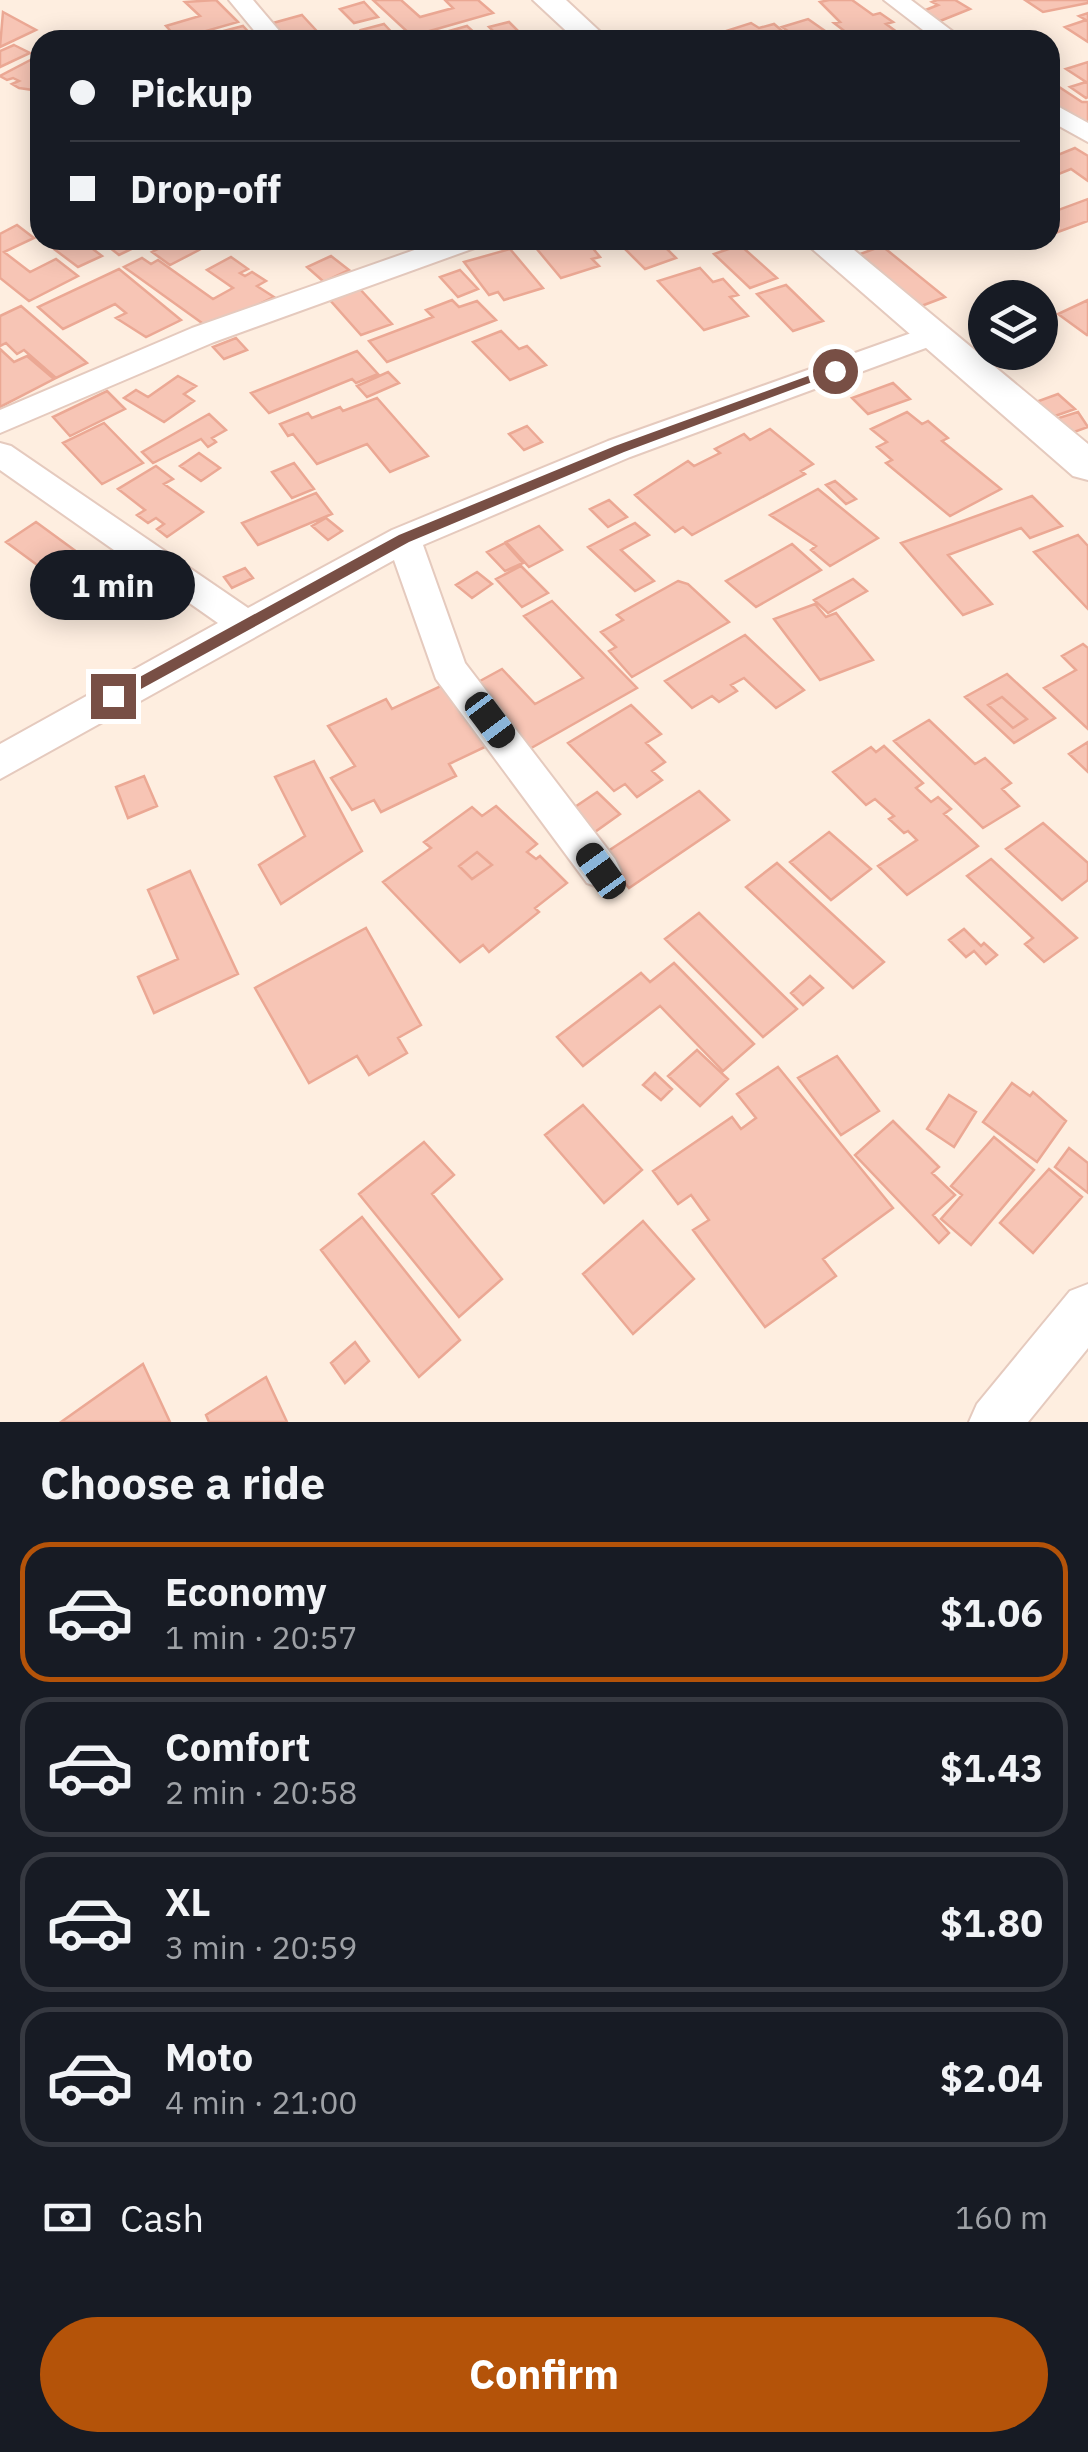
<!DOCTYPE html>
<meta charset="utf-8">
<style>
body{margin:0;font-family:"IBM Plex Sans",sans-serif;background:#242831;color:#f1f3f6;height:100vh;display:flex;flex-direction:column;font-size:38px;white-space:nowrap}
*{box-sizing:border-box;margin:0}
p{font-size:32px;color:#9ea1a6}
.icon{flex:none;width:55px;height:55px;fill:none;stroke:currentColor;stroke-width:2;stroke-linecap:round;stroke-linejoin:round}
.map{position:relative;height:1422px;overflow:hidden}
.sheet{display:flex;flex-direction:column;background:#171b24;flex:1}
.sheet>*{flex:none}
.top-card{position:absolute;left:30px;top:30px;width:1030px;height:220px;border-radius:30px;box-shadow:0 5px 25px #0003;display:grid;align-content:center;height:220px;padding:0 40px;background:#171b24}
.tools{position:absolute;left:968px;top:280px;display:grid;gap:20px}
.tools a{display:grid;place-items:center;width:90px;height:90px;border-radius:50%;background:#171b24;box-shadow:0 5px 25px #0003;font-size:50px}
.end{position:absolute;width:45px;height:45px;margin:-22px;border:12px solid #784f45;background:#fff;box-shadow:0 0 0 5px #fff}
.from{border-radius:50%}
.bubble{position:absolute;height:70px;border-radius:35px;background:#171b24;box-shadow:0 5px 25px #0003;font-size:32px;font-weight:800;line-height:70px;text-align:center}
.car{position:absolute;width:30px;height:60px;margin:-30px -15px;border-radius:12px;box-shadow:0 0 8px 2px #0007;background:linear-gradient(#222 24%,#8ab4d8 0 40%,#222 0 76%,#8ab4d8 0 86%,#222 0)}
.top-card b{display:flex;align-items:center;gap:35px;height:95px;font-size:38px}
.top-card b+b{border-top:2px solid #363941}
.top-card i{width:25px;height:25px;background:#f1f3f6}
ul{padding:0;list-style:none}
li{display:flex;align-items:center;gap:30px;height:140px;margin:0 20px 15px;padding:0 20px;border:5px solid #363941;border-radius:30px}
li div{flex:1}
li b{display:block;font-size:38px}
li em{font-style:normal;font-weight:800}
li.active{border-color:#b45309}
li>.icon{width:90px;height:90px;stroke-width:1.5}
h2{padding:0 40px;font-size:45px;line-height:120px}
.pay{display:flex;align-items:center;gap:25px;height:110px;padding:0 40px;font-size:38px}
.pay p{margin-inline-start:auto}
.cta{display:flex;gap:20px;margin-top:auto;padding:20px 40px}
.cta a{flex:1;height:115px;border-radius:60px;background:#b45309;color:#fff;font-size:40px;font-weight:800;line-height:115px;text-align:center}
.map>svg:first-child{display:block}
.building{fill:#f7c5b5;stroke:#eba894;stroke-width:2.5;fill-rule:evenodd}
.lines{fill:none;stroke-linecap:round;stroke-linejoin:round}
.minor-casing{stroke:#e5cabe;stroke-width:4}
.tertiary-casing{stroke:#e5cabe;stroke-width:4}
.minor{fill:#fff;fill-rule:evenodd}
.tertiary{fill:#fff;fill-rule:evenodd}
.route{fill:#784f45}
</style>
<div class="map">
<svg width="1088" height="1422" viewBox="0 0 1088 1422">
<rect width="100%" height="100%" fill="#feeee0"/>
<path class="building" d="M216,0L238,22L178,39L166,26L200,16L185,2Z
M373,0H401L420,17L453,8L445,0H478L493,13L412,36Z
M829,0H852L873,15L880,13L893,22L886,24L897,32L856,40L834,23L840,22L820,2Z
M937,0H955L970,9L940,21L923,11L938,5L932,2Z
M1025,0H1088V3L1043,12Z
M364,2L378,17L354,23L340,9Z
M3,12L36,30L0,47Z
M1088,13V42L1065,27L1086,20L1079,16Z
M302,15L325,40H288L273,23Z
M808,19L838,40H801L782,27Z
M509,22L521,34L532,39L502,40L489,27Z
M751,23L759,28L774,24L793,40H764L759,36L725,40L717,34Z
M384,24L399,40H342L364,34L361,30Z
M243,26L255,39L189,40Z
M467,26L478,36L417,40Z
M14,45L30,53L0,67V51Z
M40,55V91L19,88L12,84L19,81L13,78L7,80L0,76Z
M1088,62V97L1086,98L1070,87L1086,82L1066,69Z
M1050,81L1082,102H1088V121L1077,125L1050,107Z
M1075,148L1088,156V181L1071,169L1054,176L1050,174V158Z
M1088,199V221L1055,233L1050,230V213Z
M17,225L34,238L4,252L30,272L56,259L78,276L29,301L0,278V234Z
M42,240H81L102,256L78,267Z
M100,240H150L119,255Z
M176,240H187L201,249L170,265L152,252Z
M538,240H586L600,257L592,259L599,266L561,278L531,242Z
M616,240H658L676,258L645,269Z
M740,245L777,278L750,288L714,254Z
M882,246L945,297L916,308L855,256Z
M510,249L543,288L504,300L498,292L489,295L464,262Z
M331,256L349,270L324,282L307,267Z
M231,257L248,269L240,273L245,276L252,272L266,281L257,286L274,297L209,328L124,267L142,258L151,264L158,260L213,299L233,288L207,270Z
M700,268L713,282L723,279L738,295L730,297L748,316L704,330L658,281Z
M119,269L181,320L146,337L116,318L126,313L115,304L63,329L38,307Z
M460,270L478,289L458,297L440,277Z
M786,285L823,321L793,331L757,294Z
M359,288L392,324L361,335L329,299Z
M452,300L459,307L477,301L496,320L387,362L369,341L433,317L426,310Z
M1088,300V334L1087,335L1058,314Z
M21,306L87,363L56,378L24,350L17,354L6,343L0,346V316Z
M501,331L519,349L527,346L546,365L510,380L473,342Z
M236,338L247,350L224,359L213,347Z
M0,349L14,362L27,356L54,379L0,407Z
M357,351L378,374L356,383L352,379L269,413L251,393Z
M388,372L399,383L367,397L357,386Z
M178,376L196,386L184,394L194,401L164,422L124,398L136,390L148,397Z
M893,383L910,399L868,414L852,398Z
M107,391L125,409L70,436L53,417Z
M1058,394L1075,409L1052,417L1036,402Z
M377,398L428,456L390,472L367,444L317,464L293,434L288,436L280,424L308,413L312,418L340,407L343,411Z
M907,412L922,424L928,421L948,438L942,441L1001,489L950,516L886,463L892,460L877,447L887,442L871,429Z
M1078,412L1088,427L1063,436L1049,421Z
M209,414L226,430L212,438L216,442L208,447L201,439L153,463L142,452Z
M104,423L143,463L102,484L63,443Z
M527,426L542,442L524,450L509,434Z
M770,429L813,464L801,471L805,474L692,535L683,527L675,532L635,495L688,461L694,466L720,453L715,449L744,434L750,440Z
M199,453L220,468L201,481L180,466Z
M294,463L314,489L292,498L272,472Z
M156,466L173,479L164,484L203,512L167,537L157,529L164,524L156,518L148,523L137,515L145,510L118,489Z
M835,481L856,499L846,504L826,485Z
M818,489L878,538L830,566L811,550L816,546L770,515Z
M316,493L332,514L258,545L242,523Z
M1032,496L1062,526L1030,538L1021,528L948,555L992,604L963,615L901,543Z
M609,500L627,517L608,527L590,509Z
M326,518L342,531L328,540L312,526Z
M36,522L92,563L63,584L6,542Z
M635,523L649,535L621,550L654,581L635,591L588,547Z
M539,526L562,550L529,567L506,542Z
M1078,535L1088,546V609L1034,552Z
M505,543L523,563L505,571L487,552Z
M792,544L821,570L756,607L726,581Z
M521,566L548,593L522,607L496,579Z
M245,568L253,578L232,588L224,577Z
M477,572L492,584L472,598L456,585Z
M853,579L867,591L828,613L814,600Z
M678,581L688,584L729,622L632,677L609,651L616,647L601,632L623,620L617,615Z
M552,601L637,688L526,751L469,687L502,669L535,704L583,678L524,616Z
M815,604L826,617L836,613L873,660L820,680L774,619Z
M745,635L804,690L776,708L744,678L731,685L737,691L719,702L712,696L692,708L665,681Z
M1083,644L1088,648V729L1044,688L1076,670L1062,656Z
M1007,674L1055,718L1014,743L965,697ZM1002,697L1027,719L1013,728L988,705Z
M443,685L487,746L449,764L456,776L381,812L374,800L352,810L331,778L355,766L328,726L386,699L392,709Z
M1002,697L1027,719L1013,728L988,705Z
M631,705L661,734L646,743L665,762L652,771L662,780L637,797L625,784L614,791L568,743Z
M929,720L975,764L985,758L1011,783L1002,789L1019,806L983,828L894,741Z
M1088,742V772L1069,754Z
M884,746L923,783L916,788L931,802L938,797L951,809L944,814L978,846L907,895L878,866L917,840L908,831L904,833L889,819L894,816L875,799L866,805L833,772L871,747L876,752Z
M314,761L362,851L281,904L259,865L305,836L275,777Z
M144,776L157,806L128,818L116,787Z
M699,791L729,820L629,888L602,855Z
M597,792L620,814L592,834L569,811Z
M496,806L537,844L527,852L536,859L540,856L567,883L535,908L539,912L489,952L483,945L460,962L383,882L431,848L424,842L472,807L482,816ZM477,852L492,865L472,879L459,866Z
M1043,823L1088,863V880L1062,900L1006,849Z
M829,832L871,869L831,900L790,862Z
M477,852L492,865L472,879L459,866Z
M991,859L1077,938L1044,962L1025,944L1033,938L967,876Z
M777,863L884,962L853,988L746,887Z
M190,871L238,974L154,1013L138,977L178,959L148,890Z
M699,913L797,1009L763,1037L665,939Z
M366,928L421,1025L398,1038L407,1053L369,1075L357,1056L309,1083L255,988Z
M964,929L981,946L984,943L997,955L986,964L974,951L966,957L949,940Z
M674,963L754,1044L723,1071L660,1006L583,1066L557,1037L641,973L650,982Z
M810,976L823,988L803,1005L791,993Z
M697,1050L728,1079L700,1106L668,1076Z
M837,1056L879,1111L841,1135L798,1078Z
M778,1067L893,1208L823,1259L836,1276L765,1327L693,1230L709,1220L691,1195L678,1204L653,1171L732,1117L741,1129L756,1118L737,1094Z
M655,1073L672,1089L661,1100L643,1085Z
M1012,1083L1030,1096L1033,1092L1066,1121L1037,1162L983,1122Z
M949,1095L976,1112L954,1147L927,1129Z
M583,1105L642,1170L604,1203L545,1135Z
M893,1121L939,1167L932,1173L955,1195L933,1215L949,1233L939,1243L855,1155Z
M994,1137L1034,1170L971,1245L941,1219L962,1195L951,1186Z
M424,1142L454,1175L432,1194L502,1279L459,1317L359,1194Z
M1069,1148L1088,1163V1193L1055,1167Z
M1049,1169L1082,1197L1033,1253L1000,1223Z
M362,1217L460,1340L419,1377L321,1250Z
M643,1221L694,1279L633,1334L583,1274Z
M355,1342L369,1361L345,1383L331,1363Z
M143,1364L170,1422H61Z
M266,1377L287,1422H209L206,1415Z"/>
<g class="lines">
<defs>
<path id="minor" d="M229,0H253L287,40H262Z
M884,0H911L964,40H936Z
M1050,102L1088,123V142L1050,121Z
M443,240H484L480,246L214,342L0,433V410L192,328Z
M931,326L942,328L946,335L942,342L630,457L423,545L465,663L615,859L621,871L615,883L601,888L587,883L436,679L394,560L0,779V744L218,623L0,470V443L11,446L248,608L392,530L608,441Z
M1088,1284V1348L1028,1422H969L977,1404L1070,1291Z"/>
<path id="tertiary" d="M533,0H566L609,40H576Z
M802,240H842L1088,444V480L1073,476Z"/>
</defs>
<use href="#minor" class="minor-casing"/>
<use href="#tertiary" class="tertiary-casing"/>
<use href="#minor" class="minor"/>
<use href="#tertiary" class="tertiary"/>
</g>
<path class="route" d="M830,368L842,371L624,452L409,542L119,701L113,703L105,696L399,535L615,446Z"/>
</svg>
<div class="tools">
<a><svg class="icon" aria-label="layers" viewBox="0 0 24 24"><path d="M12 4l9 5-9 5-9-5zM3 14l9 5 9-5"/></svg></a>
</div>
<i class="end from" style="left:835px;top:371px"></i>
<i class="end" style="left:113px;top:696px"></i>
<div class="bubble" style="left:30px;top:550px;width:165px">1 min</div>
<i class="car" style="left:490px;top:720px;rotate:143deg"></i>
<i class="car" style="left:601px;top:871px;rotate:324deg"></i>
<div class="top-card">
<b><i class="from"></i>Pickup</b>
<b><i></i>Drop-off</b>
</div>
</div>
<section class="sheet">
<h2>Choose a ride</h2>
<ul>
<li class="active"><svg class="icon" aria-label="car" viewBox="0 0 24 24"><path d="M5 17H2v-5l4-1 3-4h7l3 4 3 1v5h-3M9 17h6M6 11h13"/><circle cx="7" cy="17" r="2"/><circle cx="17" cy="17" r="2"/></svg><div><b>Economy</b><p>1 min · 20:57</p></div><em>$1.06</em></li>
<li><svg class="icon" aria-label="car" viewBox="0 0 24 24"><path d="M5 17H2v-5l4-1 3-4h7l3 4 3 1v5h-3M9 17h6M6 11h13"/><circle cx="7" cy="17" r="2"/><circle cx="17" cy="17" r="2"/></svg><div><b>Comfort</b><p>2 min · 20:58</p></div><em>$1.43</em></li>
<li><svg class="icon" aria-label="car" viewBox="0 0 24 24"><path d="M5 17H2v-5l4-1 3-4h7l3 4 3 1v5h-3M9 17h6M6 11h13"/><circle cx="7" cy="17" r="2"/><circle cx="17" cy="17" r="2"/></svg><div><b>XL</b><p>3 min · 20:59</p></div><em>$1.80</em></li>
<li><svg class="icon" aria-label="car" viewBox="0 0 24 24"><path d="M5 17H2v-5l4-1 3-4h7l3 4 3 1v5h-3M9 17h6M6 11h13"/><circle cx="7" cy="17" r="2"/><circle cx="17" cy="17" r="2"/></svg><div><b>Moto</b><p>4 min · 21:00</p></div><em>$2.04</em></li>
</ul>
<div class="pay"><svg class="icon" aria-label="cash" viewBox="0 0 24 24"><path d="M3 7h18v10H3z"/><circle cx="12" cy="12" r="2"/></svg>Cash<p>160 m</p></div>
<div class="cta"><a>Confirm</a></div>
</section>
